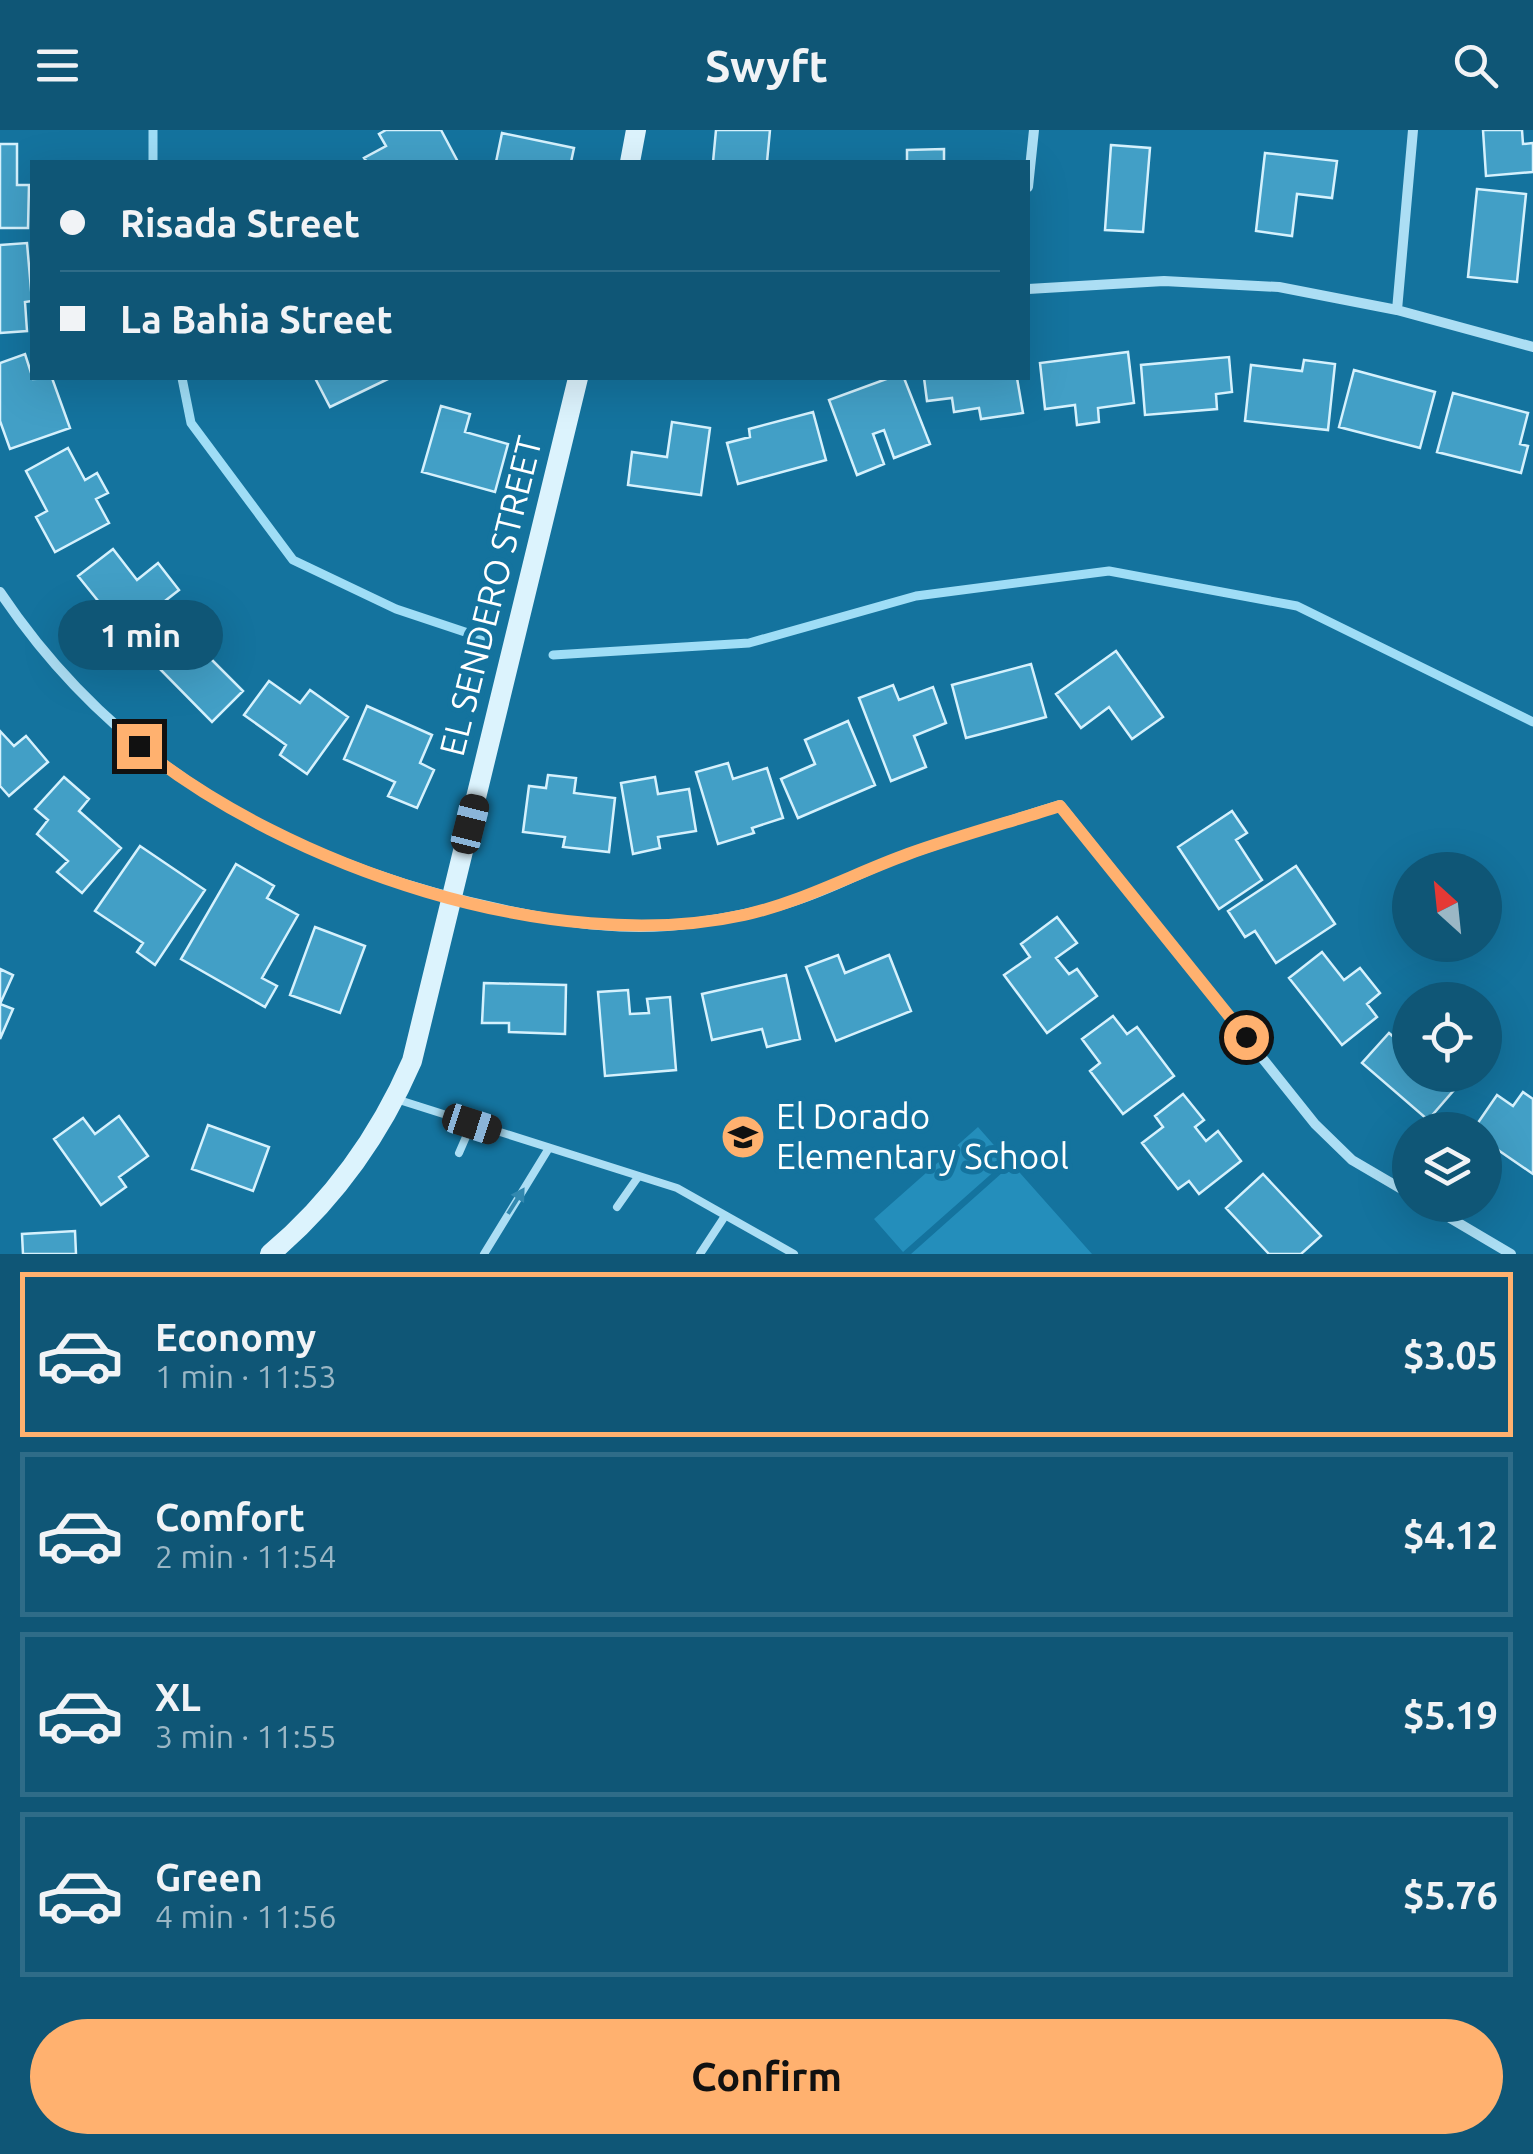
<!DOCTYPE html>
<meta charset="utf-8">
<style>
body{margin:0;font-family:Ubuntu,sans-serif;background:#185c7b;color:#f1f3f6;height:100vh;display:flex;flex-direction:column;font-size:38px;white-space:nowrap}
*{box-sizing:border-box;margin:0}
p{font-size:32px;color:#9bb7c5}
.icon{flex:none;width:55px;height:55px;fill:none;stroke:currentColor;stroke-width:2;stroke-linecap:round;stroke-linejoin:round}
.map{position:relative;height:1124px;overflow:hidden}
.sheet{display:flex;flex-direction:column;background:#0f5676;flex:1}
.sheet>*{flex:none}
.hud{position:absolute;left:30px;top:30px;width:1000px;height:220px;border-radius:0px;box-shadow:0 10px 40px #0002;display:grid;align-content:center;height:220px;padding:0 30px;background:#0f5676}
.needle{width:65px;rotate:333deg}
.fabs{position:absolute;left:1392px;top:722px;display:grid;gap:20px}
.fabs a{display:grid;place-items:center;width:110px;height:110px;border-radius:50%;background:#0f5676;box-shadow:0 10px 40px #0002;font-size:50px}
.end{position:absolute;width:45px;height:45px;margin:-22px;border:12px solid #ffb16f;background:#111;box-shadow:0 0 0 5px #111}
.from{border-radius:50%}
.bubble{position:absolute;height:70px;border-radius:35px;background:#0f5676;box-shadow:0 10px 40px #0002;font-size:32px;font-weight:600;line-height:70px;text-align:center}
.car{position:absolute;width:30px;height:60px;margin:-30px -15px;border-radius:12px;box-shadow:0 0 8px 2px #0007;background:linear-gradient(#222 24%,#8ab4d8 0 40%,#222 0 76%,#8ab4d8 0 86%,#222 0)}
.hud b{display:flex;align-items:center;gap:35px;height:95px;font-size:38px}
.hud b+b{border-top:2px solid #2f6c88}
.hud i{width:25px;height:25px;background:#f1f3f6}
ul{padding:18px 0 0;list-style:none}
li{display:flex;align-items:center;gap:30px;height:165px;margin:0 20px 15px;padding:0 10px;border:5px solid #2f6c88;border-radius:0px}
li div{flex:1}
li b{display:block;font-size:38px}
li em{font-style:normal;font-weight:600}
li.selected{border-color:#ffb16f}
li>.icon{width:90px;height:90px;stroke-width:1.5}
.primary-button{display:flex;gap:20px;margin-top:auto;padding:20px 30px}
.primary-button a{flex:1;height:115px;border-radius:60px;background:#ffb16f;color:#111;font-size:40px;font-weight:600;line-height:115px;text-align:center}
header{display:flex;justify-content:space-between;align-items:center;height:130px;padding:0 30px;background:#0f5676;font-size:45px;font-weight:600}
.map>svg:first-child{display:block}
.green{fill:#248ebb}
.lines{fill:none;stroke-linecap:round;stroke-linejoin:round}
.stream{stroke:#9fddf6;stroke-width:9}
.building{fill:#429fc6;stroke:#d5f1fd;stroke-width:2.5}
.lane{stroke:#acdef4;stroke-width:8}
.street{stroke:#acdef4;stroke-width:10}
.secondary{stroke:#dcf3fd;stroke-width:20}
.oneway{fill:#3288af}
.route{stroke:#ffb16f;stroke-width:12}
.labels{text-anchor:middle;stroke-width:10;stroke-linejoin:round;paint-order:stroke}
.street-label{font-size:35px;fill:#fff;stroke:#14739e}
.poi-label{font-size:35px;fill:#fff;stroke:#14739e;text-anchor:start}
</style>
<header><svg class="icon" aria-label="menu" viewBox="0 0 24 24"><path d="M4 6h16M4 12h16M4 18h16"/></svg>Swyft<svg class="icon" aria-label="search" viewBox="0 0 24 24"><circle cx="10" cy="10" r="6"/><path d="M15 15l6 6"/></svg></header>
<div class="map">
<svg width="1533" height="1124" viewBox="0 0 1533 1124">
<rect width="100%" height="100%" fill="#14739e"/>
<path class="green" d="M978,997L1007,1030L903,1122L874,1089Z
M1012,1034L1092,1124H911Z"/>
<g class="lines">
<path class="stream" d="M153,32V0
M182,248L191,293L293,430L396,479L483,508
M553,525L749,513L916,466L1109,441L1297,476L1533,592"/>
</g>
<path class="building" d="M386,0H441L458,32H367L364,28L386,16L379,4Z
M716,0H770L767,32H713Z
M1483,0H1522L1523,14L1533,13V42L1486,46Z
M502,3L574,18L571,32H496Z
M0,14H17V55H29L28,98H0Z
M1111,15L1150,18L1143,102L1105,100Z
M944,19V32H907V20Z
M1265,23L1337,31L1332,68L1297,64L1292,106L1256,101Z
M1477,59L1526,64L1517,152L1468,147Z
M27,113L32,171L25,172L27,201L0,203V115Z
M1128,222L1134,273L1098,278L1099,292L1077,295L1075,275L1045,279L1040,233Z
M25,224L33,249L52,248L70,298L10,319L0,291V233Z
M1229,227L1232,262L1216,264L1217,279L1145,285L1141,235Z
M1304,230L1335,234L1328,300L1245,291L1251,235L1302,241Z
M1354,240L1435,262L1420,318L1339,297Z
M315,248H390L330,277Z
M889,248H904L930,314L894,328L884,300L873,304L884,334L857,345L829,270Z
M924,248H1017L1023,283L981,289L979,278L954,282L952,268L927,271Z
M1453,263L1528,283L1520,314L1528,316L1521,343L1437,322Z
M441,276L470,284L465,302L508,314L495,362L422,342Z
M813,282L826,330L738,354L727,313L750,307L749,299Z
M672,292L710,298L701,365L628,355L632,322L667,327Z
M68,318L85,350L97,343L108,363L96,369L109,393L55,422L36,387L47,381L26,341Z
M113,419L137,450L158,433L179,460L124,503L78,446Z
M185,503L243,561L212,592L154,533Z
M1116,521L1163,587L1132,609L1109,577L1081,598L1056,564Z
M1031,534L1046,587L966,608L952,555Z
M269,551L300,573L310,560L348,587L307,644L280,625L286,615L244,585Z
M893,555L899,570L933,557L946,593L914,606L926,637L891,651L859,568Z
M367,576L432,605L420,633L434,640L417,678L388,666L395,652L344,629Z
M848,591L875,655L798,688L781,649L815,634L805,610Z
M0,601L14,616L26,606L48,632L9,666L0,656Z
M728,633L733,649L767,638L783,688L752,698L754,703L718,714L696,642Z
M548,645L576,648L574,663L615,668L609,722L563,717L565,707L523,702L529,656L546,658Z
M64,647L89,669L79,681L121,718L82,763L57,742L68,731L37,704L48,690L35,679Z
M655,647L658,664L689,659L696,701L658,707L660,718L633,724L621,653Z
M1232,681L1247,703L1236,710L1262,750L1219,779L1178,717Z
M140,716L205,760L155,835L137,822L143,813L95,781Z
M236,734L274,756L267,768L298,785L262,848L277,856L265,877L181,829Z
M1296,736L1335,794L1276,833L1255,801L1245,807L1228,781Z
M1057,787L1077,813L1056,828L1069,844L1077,839L1097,866L1047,903L1004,845L1030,827L1021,814Z
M315,797L365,816L340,883L290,865Z
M1322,822L1344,850L1360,838L1380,863L1367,874L1377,887L1342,915L1289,848Z
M838,825L845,843L889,825L911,881L836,911L806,837Z
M0,839L13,845L0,874L13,879L0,909Z
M786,845L800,909L767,917L762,899L712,910L702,864Z
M484,853L566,855L565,904L509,902V893H482Z
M628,860L630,884L649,883L647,869L670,867L676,940L605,946L598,862Z
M1113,886L1127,904L1137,897L1174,946L1123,984L1090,941L1100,933L1082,909Z
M1389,903L1410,921V945H1437L1454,960L1428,990L1362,933Z
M1523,962L1533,969V1044L1485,1011V1000H1473L1497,965L1513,976Z
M1183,964L1204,990L1195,997L1206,1011L1218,1001L1241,1031L1199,1064L1189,1051L1178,1059L1142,1013L1163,997L1155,986Z
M119,986L148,1026L119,1047L126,1057L101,1075L54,1009L83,988L95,1004Z
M208,995L269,1017L253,1061L192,1039Z
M1263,1044L1321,1106L1301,1124H1269L1226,1078Z
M75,1101L76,1124H23L22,1104Z"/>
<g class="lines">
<path class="lane" d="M396,969L677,1058L794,1124
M459,1023L472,993
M617,1077L638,1047
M484,1124L549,1018
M700,1124L725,1086"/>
<path class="street" d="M1028,57L1034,0
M1028,159L1164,151L1279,157L1397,180L1533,217
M1397,180L1413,0
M0,462C119,640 299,737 505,780C567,793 631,803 693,793C728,788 763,782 797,770C835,758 871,737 909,724C959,706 1010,691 1060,675L1315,994L1352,1030L1410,1064
M1428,1075L1511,1124"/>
<path class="secondary" d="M630,32L636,0
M270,1124C333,1071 379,1007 412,931L578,248"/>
</g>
<defs><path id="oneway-solid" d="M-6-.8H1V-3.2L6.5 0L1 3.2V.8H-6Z" transform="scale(2.5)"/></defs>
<use class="oneway" href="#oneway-solid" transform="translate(516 1071) rotate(-58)"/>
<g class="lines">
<path class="route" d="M139,616C288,737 554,827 744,785C802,772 853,744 908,724C958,706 1010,692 1060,676L1246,907"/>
</g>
<defs>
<symbol id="school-disc" viewBox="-11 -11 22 22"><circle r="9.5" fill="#ffb16f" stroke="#14739e"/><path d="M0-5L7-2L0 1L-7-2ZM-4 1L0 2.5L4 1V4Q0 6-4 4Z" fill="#111"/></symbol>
</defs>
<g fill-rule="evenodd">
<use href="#school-disc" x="718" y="982" width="50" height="50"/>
</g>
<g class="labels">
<g class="street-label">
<text transform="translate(491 466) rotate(-76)" y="12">EL SENDERO STREET</text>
</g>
<g class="poi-label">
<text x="776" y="999">El Dorado<tspan x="776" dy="40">Elementary School</tspan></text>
</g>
</g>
</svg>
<div class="fabs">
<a><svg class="needle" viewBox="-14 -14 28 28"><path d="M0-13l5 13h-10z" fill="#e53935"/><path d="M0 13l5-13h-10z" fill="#9bb7c5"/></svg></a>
<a><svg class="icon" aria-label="locate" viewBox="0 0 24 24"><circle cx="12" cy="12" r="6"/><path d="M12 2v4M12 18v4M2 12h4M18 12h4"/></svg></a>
<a><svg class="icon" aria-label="layers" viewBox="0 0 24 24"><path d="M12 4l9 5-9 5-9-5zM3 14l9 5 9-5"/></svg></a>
</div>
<i class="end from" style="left:1246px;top:907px"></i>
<i class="end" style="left:139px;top:616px"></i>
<div class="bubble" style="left:58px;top:470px;width:165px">1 min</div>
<i class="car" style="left:470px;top:694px;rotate:14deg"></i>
<i class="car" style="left:472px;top:994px;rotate:108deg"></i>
<div class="hud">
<b><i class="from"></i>Risada Street</b>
<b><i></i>La Bahia Street</b>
</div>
</div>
<section class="sheet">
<ul>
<li class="selected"><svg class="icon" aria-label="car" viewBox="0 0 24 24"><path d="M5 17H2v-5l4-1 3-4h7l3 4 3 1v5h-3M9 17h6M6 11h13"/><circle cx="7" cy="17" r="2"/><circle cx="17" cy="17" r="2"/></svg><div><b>Economy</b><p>1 min · 11:53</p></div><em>$3.05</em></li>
<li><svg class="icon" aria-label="car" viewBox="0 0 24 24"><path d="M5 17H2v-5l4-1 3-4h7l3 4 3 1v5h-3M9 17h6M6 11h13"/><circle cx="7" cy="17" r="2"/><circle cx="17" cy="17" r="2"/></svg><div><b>Comfort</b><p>2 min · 11:54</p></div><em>$4.12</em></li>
<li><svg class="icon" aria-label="car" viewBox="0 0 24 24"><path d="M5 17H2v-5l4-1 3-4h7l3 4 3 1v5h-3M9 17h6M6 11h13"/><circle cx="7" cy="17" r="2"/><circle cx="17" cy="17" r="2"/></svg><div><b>XL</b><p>3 min · 11:55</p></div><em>$5.19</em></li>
<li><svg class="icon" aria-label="car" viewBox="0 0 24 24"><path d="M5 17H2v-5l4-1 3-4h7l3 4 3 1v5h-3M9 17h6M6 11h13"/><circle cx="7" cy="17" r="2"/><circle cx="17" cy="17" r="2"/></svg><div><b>Green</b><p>4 min · 11:56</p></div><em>$5.76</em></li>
</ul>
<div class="primary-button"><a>Confirm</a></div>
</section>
